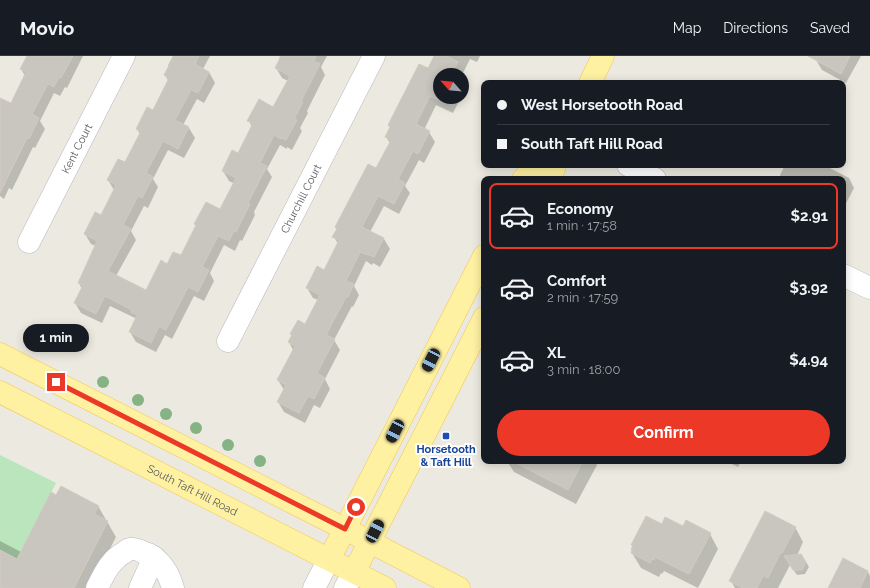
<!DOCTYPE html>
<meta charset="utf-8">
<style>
body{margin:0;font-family:Raleway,sans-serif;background:#242831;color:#f1f3f6;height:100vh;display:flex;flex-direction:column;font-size:15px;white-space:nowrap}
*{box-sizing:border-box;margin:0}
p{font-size:13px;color:#9ea1a6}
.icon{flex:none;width:22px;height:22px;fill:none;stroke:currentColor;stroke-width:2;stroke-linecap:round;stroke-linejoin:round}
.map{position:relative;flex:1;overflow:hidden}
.details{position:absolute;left:481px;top:120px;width:365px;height:288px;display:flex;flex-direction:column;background:#171b24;border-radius:8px;box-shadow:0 2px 10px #0003}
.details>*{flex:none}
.guide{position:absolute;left:481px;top:24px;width:365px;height:88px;border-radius:8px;box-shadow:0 2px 10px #0003;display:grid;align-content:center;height:88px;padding:0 16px;background:#171b24}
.needle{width:26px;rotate:297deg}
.fabs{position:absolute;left:433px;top:12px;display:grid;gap:8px}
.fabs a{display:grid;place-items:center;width:36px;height:36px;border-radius:50%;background:#171b24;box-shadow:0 2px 10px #0003;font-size:20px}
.end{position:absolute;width:18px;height:18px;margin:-9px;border:5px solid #eb3827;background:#fff;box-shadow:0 0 0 2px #fff}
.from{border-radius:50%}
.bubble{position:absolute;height:28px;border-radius:14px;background:#171b24;box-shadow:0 2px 10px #0003;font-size:13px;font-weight:700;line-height:28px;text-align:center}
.car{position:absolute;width:12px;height:24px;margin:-12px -6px;border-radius:5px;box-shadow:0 0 3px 1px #0007;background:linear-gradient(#222 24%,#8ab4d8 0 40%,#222 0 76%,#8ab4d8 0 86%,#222 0)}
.guide b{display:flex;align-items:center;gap:14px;height:38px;font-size:15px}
.guide b+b{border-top:1px solid #363941}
.guide i{width:10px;height:10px;background:#f1f3f6}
ul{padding:7px 0 0;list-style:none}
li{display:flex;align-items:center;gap:12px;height:66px;margin:0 8px 6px;padding:0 8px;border:2px solid transparent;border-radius:8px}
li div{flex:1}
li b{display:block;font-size:15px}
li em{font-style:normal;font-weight:700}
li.active{border-color:#eb3827}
li>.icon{width:36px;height:36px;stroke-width:1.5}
.button{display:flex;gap:8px;margin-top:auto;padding:8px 16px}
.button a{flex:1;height:46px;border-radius:24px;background:#eb3827;color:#fff;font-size:16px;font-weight:700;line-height:46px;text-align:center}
header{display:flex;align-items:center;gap:24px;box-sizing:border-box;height:56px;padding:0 20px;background:#171b24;border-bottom:1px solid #363941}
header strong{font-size:19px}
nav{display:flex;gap:22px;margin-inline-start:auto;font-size:14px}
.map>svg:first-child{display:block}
.green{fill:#bbe5bc}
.shadow{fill:#0003}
.building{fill:#c9c6bf;stroke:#d1cbbe}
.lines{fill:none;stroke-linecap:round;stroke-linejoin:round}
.minor-casing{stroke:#b6b8bd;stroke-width:23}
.major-casing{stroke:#f3c752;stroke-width:23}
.minor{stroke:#fff;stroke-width:22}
.major{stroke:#fff1a2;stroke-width:22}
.tree{fill:#86b384}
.route{stroke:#eb3827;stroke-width:5}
.transit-dot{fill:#1a4fb4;stroke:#fff;stroke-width:1.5}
.labels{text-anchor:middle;stroke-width:4;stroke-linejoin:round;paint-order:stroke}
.street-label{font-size:11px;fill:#595c61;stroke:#fff}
.transit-label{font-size:11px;font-weight:bold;fill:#164399;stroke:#fff}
</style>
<header>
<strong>Movio</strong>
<nav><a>Map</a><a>Directions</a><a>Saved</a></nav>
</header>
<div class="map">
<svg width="870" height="532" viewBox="0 0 870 532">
<rect width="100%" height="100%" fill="#eceae0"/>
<path class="green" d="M0,399L56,427L17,503L0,494Z"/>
<path class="shadow" d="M28,0H83L67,32L65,31L60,40L54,37L40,65L45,73L35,92L33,91L12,134L9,132L4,143L0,140V56L11,48L25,20L21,13Z
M173,0H210L203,13L209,16L215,27L204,47L197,43L183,69L189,72L195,82L184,102L168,94L153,123L158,131L148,152L144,150L131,175L136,184L116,220L146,235L168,209L181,201L221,155L235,128L229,125L223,115L239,99L252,71L249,65L273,52L288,25L282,22L276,12L280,5L279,3L280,0H327L321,11L325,19L307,55L308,57L300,72L302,75L292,94L287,91V93L280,89L267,113L272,121L254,156L255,159L242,185L240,184L235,195L224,189L210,217L214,225L204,245L194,240L172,283L165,279L156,296L136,286L130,276L137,263L110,250L102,267L81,257L75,247L82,233L79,227L96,190L91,188L85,178L102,160L114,134L108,124L125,107L140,78L137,73L153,56L169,26L165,19L170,11L168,9Z
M435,0H480L477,6L470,3L462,19H440V41H461L453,57L436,49L424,74L429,76L435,86L424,107L419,104L405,130L410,137L399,158L384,150L370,176L384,183L390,193L380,211L373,207L372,209L366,205L354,230L359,239L353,251L352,250L334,284L340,294L325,323L330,333L320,352L314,349L305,367L284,356L278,346L284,334L278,324L293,294L289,286L292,280L291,278L305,269L318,244L313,242L307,232L324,215L338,188L334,181L337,174L336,171L377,114L390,87L386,81L391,73L389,69L429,13Z
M818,0H861L846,27L822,14L816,4Z
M785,109H824L849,122L854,132L843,153V123H782L780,119Z
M507,405H595L597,409L576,448L514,416Z
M726,405H741L738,411Z
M57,440L98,450L116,481L90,532H0V485L21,496Z
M662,469L684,471L710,478L718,493L698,532L664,515L662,518L661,517L659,521L641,512L632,497L633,490L632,489Z
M795,471L803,486L797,500L806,506L809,511L805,518L797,519L790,509L778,532H735L731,525Z
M843,504L868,516L870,520V532H829Z"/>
<path class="building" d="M27,0H73L61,22L59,21L54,31L48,28L32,58L39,62L29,83L27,82L0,137V42L11,47L26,16L20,13Z
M174,0H199L195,8L209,16L198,37L191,34L175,64L189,71L178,93L163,85L146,117L153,121L142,142L138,140L123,169L131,173L108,215L146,234L161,204L167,208L173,196L181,199L196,169L194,168L206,146L220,153L236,122L222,115L232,94L238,97L253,67L247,65L259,43L273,51L290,20L275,12L281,0H316L314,5L320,8L301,45L303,46L294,63L297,64L286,84L282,82L281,83L274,79L260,107L267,110L248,147L250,148L236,176L234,175L229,185L218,180L202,211L209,214L198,236L188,231L166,274L159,270L151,287L129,276L137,259L131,256L132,254L105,240L96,258L74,247L83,229L78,227L97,185L84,178L95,156L101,159L116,129L107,124L118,103L125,106L141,75L136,73L147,51L153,54L169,22L164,19Z
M434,0H447L458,6L451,19H440V41L439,44L430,40L416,68L430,75L418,98L413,95L398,123L405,127L394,148L378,140L362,171L384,182L374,201L367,198V199L360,196L346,225L354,228L348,241H346L326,279L335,283L317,317L325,322L314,343L308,340L299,357L277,346L286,329L277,324L295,290L288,286L292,279L290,278L298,264L305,268L320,239L306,232L317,210L324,214L339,184L332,181L337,173L335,171L368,108L376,112L391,84L385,81L390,71L388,69L419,8L428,12Z
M808,0H850L841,18Z
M512,405H583L568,434Z
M61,430L99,450L94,458L108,465L74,532H0V494L17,503L51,436L56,439Z
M765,455L796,471L782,497L781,496L768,522L763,520L757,532H743L729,525Z
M646,460L662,468L665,461L683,470L686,464L711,477L689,518L655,501L654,504L652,503L650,507L631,497L632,494L631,493L633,490L631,489Z
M801,498L806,506L802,514H793L784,500Z
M843,502L868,515L860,532H828Z"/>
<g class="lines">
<defs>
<g id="minor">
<path d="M628,109L655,123"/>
<path id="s1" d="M29,186L124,0"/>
<path d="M843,219L870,232"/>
<path id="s2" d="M228,285L374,0"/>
<path d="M97,532C104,518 110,504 125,496C127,494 128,493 130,493C137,492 142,496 148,498C161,505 169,518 173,532"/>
<path d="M140,532L154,501"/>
<path d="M314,532L329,503"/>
<path d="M345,532L354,516"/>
</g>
<g id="major">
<path d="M590,27L603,0"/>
<path d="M523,123L536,109"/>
<path d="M551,123L555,109"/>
<path d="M0,298L345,473L459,532"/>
<path id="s3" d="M0,336L385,532"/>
<path d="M329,503L345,473L484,200"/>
<path d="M354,516L429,370L484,262"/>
</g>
</defs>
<use href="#minor" class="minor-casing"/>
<use href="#major" class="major-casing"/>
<use href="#minor" class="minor"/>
<use href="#major" class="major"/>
</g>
<g class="tree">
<circle cx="103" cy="326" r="6"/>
<circle cx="138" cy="344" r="6"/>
<circle cx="166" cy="358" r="6"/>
<circle cx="196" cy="372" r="6"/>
<circle cx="228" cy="389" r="6"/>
<circle cx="260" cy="405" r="6"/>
</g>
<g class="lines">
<path class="route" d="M56,326L345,473L356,451"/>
</g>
<rect class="transit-dot" x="442" y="376" width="8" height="8" rx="2"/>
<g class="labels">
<g class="street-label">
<text dy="4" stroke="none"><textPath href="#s1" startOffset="105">Kent Court</textPath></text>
<text dy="4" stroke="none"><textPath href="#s2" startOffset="160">Churchill Court</textPath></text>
<text dy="4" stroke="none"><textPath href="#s3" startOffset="216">South Taft Hill Road</textPath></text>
</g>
<g class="transit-label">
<text x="446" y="397">Horsetooth<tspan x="446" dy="13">&amp; Taft Hill</tspan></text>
</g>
</g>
</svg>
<div class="fabs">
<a><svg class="needle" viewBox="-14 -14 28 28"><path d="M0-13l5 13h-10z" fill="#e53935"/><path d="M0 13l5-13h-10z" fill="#9ea1a6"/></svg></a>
</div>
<i class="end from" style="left:356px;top:451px"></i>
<i class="end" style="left:56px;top:326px"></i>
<div class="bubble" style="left:23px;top:268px;width:66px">1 min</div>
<i class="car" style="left:431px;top:304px;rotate:207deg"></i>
<i class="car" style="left:395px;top:375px;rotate:207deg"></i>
<i class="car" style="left:375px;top:475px;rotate:27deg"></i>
<div class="guide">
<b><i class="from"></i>West Horsetooth Road</b>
<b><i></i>South Taft Hill Road</b>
</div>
<section class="details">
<ul>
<li class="active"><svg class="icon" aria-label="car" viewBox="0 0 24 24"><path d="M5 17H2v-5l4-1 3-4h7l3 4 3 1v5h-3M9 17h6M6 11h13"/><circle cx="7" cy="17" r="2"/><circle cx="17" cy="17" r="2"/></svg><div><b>Economy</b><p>1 min · 17:58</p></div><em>$2.91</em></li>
<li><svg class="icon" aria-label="car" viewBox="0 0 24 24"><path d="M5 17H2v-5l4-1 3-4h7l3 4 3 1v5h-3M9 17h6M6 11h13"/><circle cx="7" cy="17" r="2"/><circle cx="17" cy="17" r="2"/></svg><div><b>Comfort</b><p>2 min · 17:59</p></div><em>$3.92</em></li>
<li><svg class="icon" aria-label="car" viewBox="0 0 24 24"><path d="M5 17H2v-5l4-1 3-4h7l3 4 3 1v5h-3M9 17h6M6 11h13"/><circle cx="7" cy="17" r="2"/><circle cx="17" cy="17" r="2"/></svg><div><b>XL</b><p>3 min · 18:00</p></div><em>$4.94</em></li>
</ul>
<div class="button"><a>Confirm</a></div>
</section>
</div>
